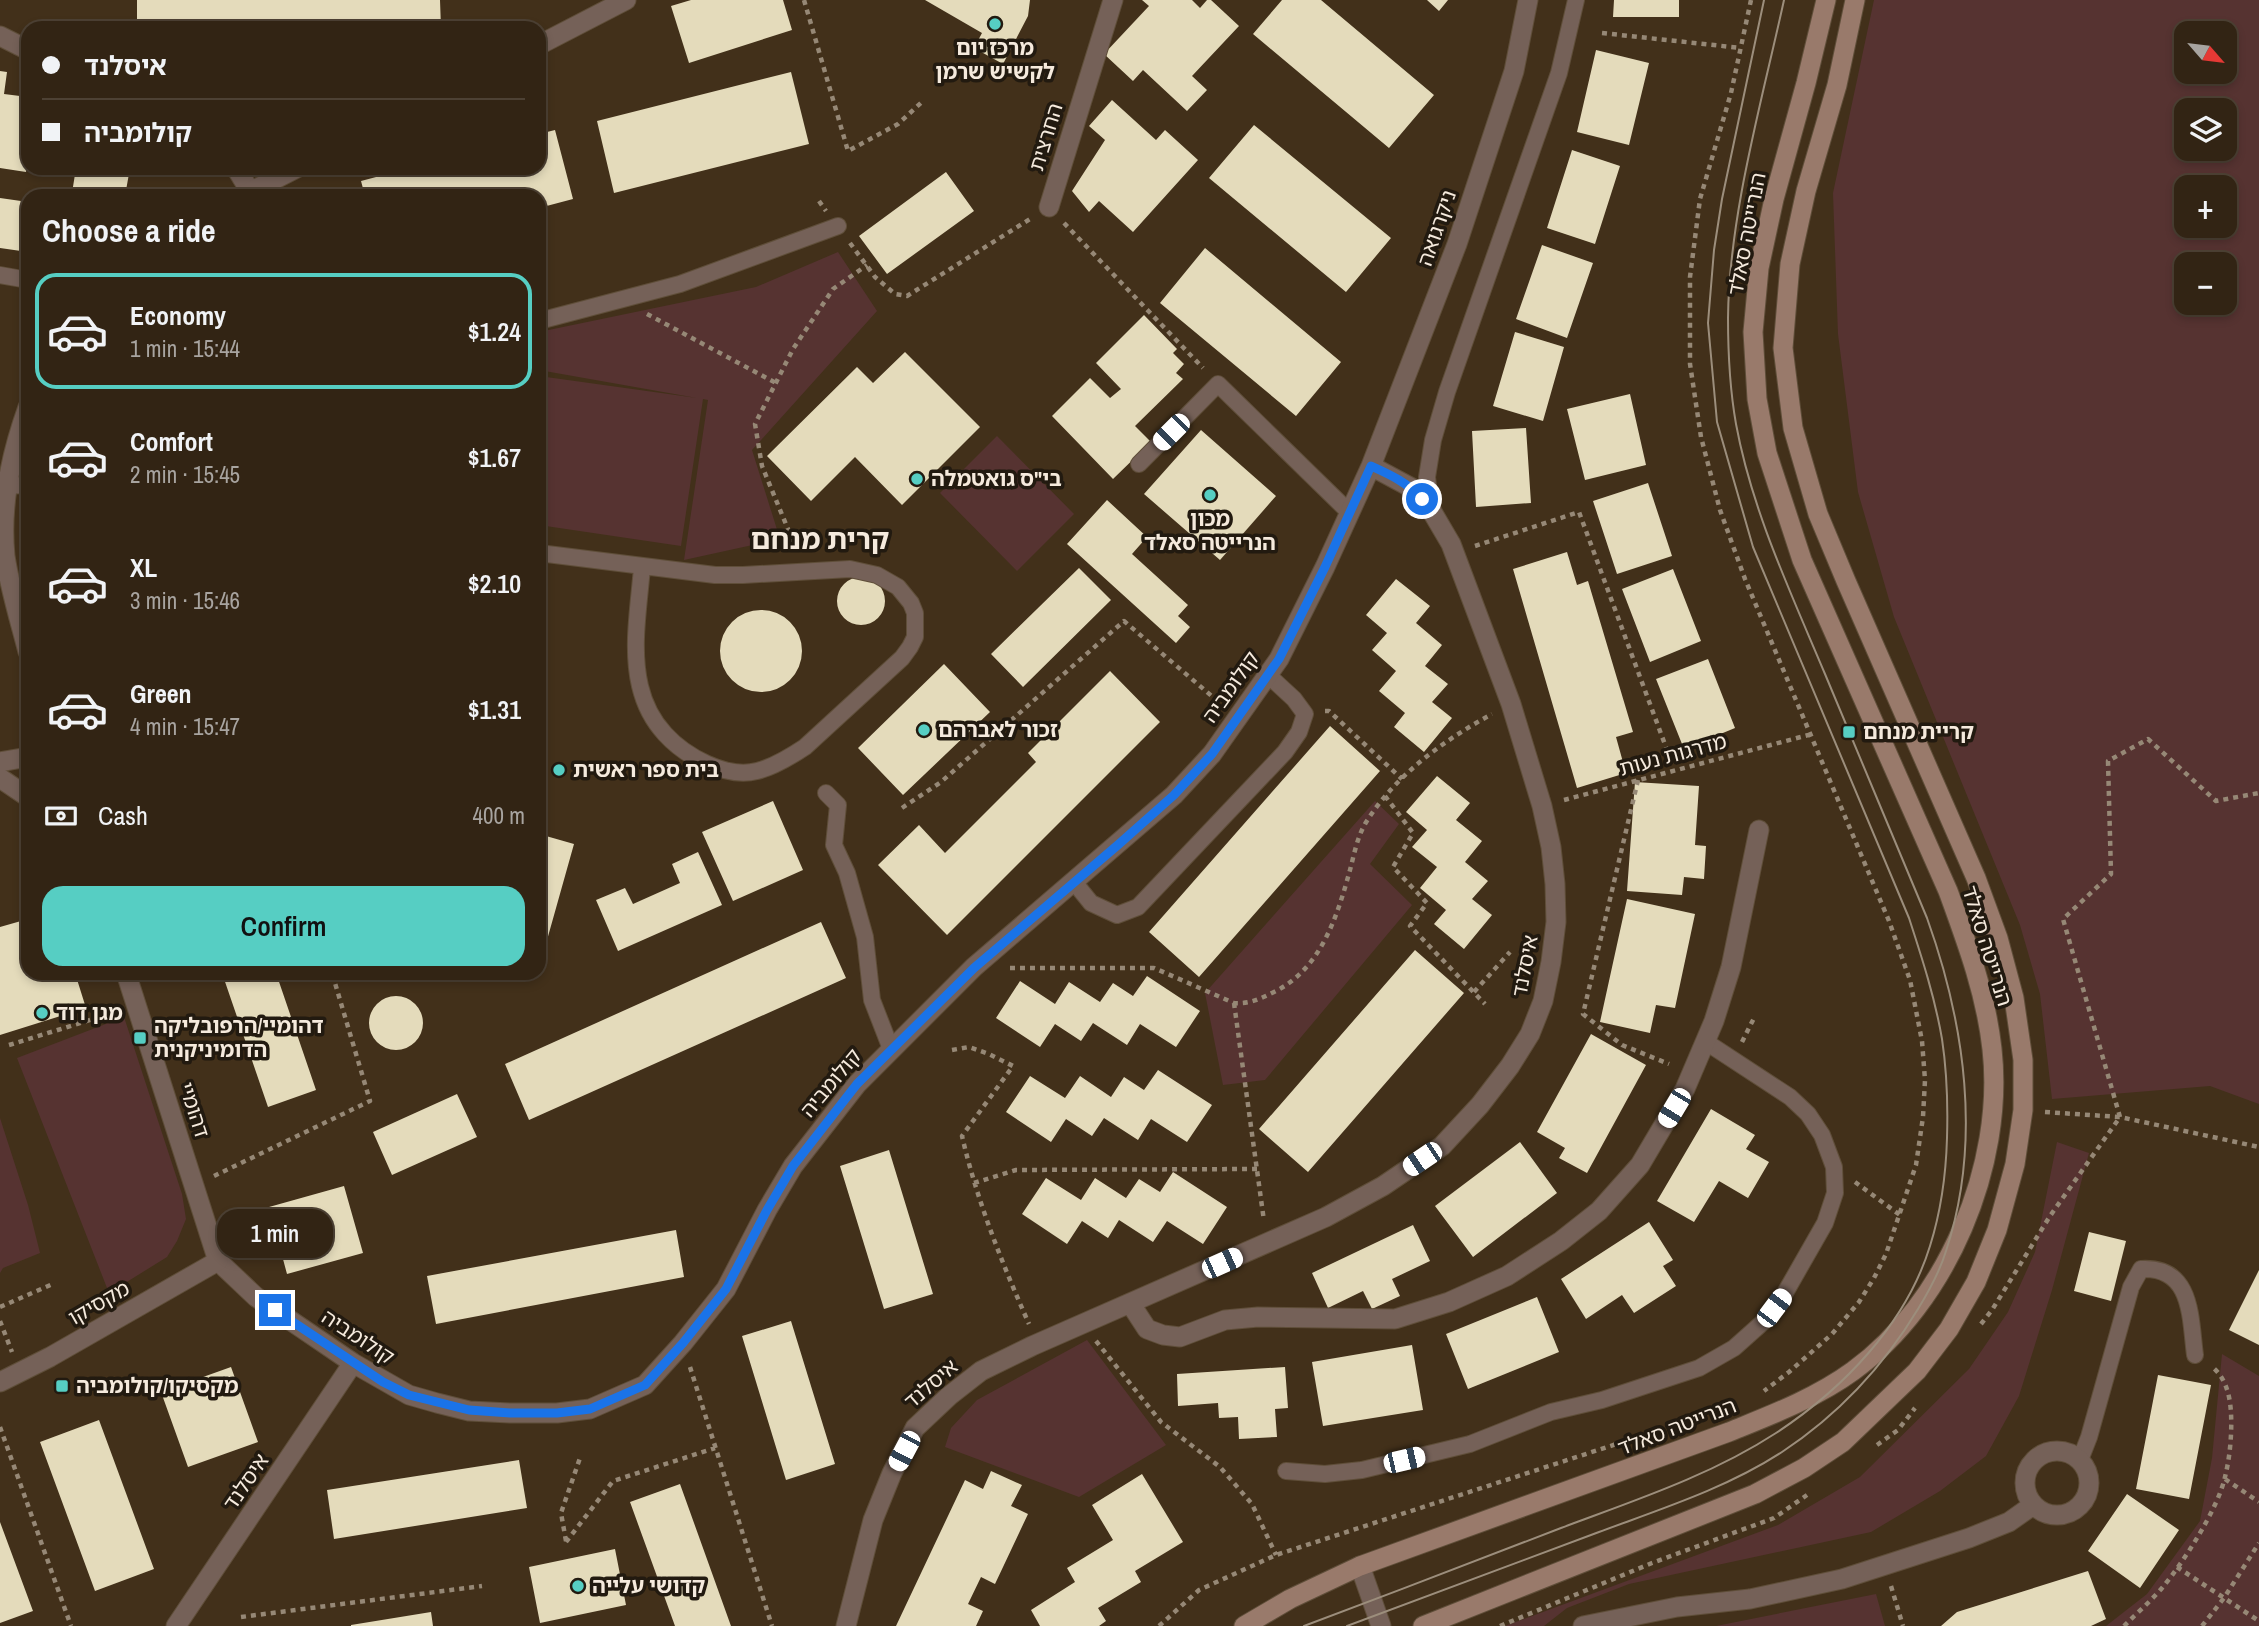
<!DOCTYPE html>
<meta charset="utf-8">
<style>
body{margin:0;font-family:"Archivo Narrow","Noto Sans Hebrew",sans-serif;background:#3d3022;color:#f1f3f6;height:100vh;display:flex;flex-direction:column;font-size:26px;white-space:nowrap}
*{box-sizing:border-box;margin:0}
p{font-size:23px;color:#a8a4a0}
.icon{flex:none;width:38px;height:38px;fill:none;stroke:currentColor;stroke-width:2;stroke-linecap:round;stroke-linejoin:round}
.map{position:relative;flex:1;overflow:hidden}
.sheet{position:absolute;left:21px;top:189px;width:525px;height:791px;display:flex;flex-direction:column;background:#322414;border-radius:21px;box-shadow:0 4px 10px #0003,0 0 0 2px #4d4134}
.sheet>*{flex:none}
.top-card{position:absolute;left:21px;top:21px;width:525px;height:154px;border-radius:21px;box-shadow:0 4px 10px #0003,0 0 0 2px #4d4134;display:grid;align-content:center;height:154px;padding:0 21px;background:#322414}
.needle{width:46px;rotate:118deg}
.tools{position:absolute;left:2174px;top:21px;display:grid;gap:14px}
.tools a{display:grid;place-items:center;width:63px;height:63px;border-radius:14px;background:#322414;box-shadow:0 4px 10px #0003,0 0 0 2px #4d4134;font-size:35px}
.end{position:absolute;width:32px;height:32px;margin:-16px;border:9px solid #1a73e8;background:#fff;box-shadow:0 0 0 4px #fff}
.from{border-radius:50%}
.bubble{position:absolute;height:49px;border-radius:21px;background:#322414;box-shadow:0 4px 10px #0003,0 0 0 2px #4d4134;font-size:23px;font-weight:600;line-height:49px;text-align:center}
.car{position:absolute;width:21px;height:42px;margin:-21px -10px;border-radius:9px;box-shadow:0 0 5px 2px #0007;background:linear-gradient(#fff 24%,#345 0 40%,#fff 0 76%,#345 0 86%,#fff 0)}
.top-card b{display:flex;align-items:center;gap:24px;height:66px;font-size:26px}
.top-card b+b{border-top:2px solid #4d4134}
.top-card i{width:18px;height:18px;background:#f1f3f6}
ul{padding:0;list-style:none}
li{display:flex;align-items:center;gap:21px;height:116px;margin:0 14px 10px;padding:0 7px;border:4px solid transparent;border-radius:21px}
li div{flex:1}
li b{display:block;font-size:26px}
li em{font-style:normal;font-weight:600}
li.current{border-color:#56cec3}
li>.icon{width:63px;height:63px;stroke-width:1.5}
h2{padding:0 21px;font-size:32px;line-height:84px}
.pay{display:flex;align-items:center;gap:18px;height:77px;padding:0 21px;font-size:26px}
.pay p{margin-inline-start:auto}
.action{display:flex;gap:14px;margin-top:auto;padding:14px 21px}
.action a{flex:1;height:80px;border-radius:21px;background:#56cec3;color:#111;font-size:28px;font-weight:600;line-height:80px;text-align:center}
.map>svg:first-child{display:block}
.green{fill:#563331;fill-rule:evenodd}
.building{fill:#e4dbbb}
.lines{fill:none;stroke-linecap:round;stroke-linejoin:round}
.service-casing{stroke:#5f4e39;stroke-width:18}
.minor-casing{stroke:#5f4e39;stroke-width:21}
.tertiary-casing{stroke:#5f4e39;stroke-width:21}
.secondary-casing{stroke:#5f4e39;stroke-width:21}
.path{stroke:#968876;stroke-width:4.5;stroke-dasharray:5 5;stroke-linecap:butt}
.service{stroke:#756158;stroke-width:16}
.minor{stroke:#756158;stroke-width:19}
.tertiary{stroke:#756158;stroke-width:19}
.secondary{stroke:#997a6b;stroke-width:19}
.tram{stroke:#9c8e7c;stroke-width:2}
.route{stroke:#1a73e8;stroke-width:9}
.poi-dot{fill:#56cec3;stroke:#221a10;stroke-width:2.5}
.labels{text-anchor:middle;stroke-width:7;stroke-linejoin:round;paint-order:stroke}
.poi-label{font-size:21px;font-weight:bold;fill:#f5eadd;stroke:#221a10;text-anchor:start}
.street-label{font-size:21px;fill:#f5eadd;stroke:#221a10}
.district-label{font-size:28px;font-weight:bold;fill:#f5eadd;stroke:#221a10}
</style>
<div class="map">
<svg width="2259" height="1626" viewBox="0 0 2259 1626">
<rect width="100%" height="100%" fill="#42301a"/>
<path class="green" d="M1874,0H2259V1104L2210,1086L2052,1099L2040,994L2020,925L1894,617L1858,492L1838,334L1833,193ZM2186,33H2224V72H2186ZM2186,110H2224V149H2186ZM2186,187H2224V226H2186ZM2186,264H2224V303H2186Z
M838,252L877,311L752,450L780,539L684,560L708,400L703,399L681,546L539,525V376L697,398L539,370V332L756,287Z
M997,436L1074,514L1017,571L940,493Z
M1375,801L1399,824L1370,864L1412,905L1265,1080L1223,1085L1205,993Z
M124,1017L182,1194L186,1219L177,1241L167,1257L109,1293L17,1058Z
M0,1118L28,1205L40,1253L3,1268L0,1273Z
M2057,1142L2089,1153L2052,1290L2019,1396L1986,1456L1940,1491L1871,1532L1629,1584L1567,1608L1544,1626H1505L1778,1525L1860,1477L1969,1369L2008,1312L2035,1252Z
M1087,1340L1166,1445L1079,1497L945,1447L951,1428L977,1400Z
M2222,1354L2259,1376V1626H2106L2147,1594L2200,1521L2212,1458Z
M1876,1594L1885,1626H1716Z"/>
<path class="building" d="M137,0H440L441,28H137Z
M691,0H783L792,30L689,63L671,6Z
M925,0H1030L1028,16L1003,64L974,48L982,33Z
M1142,0H1192L1200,8L1207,0H1211L1239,26L1192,76L1207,90L1187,111L1143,70L1133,81L1104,54L1149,6Z
M1282,0H1321L1434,95L1389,148L1253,34Z
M1427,0H1448L1439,11Z
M1614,0H1679V17H1613Z
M1596,50L1649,63L1629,145L1577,132Z
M0,71L7,72L4,94L28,97V157L26,172L0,168Z
M791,72L809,144L614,193L597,121Z
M1112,100L1156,140L1165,130L1198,160L1133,232L1099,201L1089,212L1072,191L1105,140L1089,126Z
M1254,125L1391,238L1346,292L1209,178Z
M555,130L573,199L539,208V196H365L361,181L410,168H539V134Z
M1572,150L1620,166L1595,244L1547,228Z
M76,168H130L125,196H87L72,193Z
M946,172L974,211L887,274L859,236Z
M0,198L28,202V252L0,248Z
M1542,245L1593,263L1567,338L1516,319Z
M1205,248L1341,362L1296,416L1160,303Z
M1144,315L1177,349L1173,353L1184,364L1176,373L1183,379L1135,426L1151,442L1113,479L1052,416L1090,378L1110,398L1121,389L1096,363Z
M1515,332L1564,347L1543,421L1493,406Z
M905,352L980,427L902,505L855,457L811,501L767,456L857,367L873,383Z
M1630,394L1646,465L1585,480L1567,409Z
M1526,428L1531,503L1476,507L1472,431Z
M1201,430L1276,496L1220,560L1144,494Z
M1648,483L1672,556L1617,574L1593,501Z
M1107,500L1147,537L1132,554L1188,605L1178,616L1190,627L1176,643L1067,544Z
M1567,552L1577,585L1588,581L1633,732L1616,737L1626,773L1577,788L1513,569Z
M1079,568L1111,600L1023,687L991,654Z
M1673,569L1701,641L1650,662L1622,589Z
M837 601a24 24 0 1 1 48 0a24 24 0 1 1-48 0Z
M1396,579L1430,606L1416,623L1442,645L1425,666L1448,684L1432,702L1452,718L1424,752L1394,727L1405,713L1379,691L1396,671L1372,650L1387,633L1366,615Z
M720 651a41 41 0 1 1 82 0a41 41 0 1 1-82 0Z
M1708,659L1735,728L1684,749L1656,679Z
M944,664L990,712L903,795L858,748Z
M1110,671L1160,722L947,935L878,865L919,825L945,853L1036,762L1028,753Z
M1330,726L1380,771L1199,977L1149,932Z
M1437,776L1470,803L1456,820L1482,841L1465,862L1488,881L1472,899L1492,915L1464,949L1434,924L1446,910L1420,888L1437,867L1412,847L1427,830L1406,812Z
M1635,782L1699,786L1695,845L1706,846L1704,879L1684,877L1682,895L1627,891Z
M773,801L803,870L733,901L702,832Z
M539,834L574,844L540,965H539Z
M698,852L722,905L618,951L596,900L625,888L633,904L680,883L672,864Z
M1627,899L1695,914L1675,1008L1656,1005L1650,1033L1600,1022Z
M28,919V973H75L86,1008L0,1035V927Z
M821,922L846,978L529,1120L505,1064Z
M1415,950L1464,993L1308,1172L1259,1129Z
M222,973H276L316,1090L268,1107Z
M1147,976L1200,1011L1176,1047L1140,1024L1127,1045L1093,1023L1081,1041L1055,1024L1040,1047L996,1018L1020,981L1055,1004L1069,982L1100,1002L1113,983L1133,996Z
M369 1023a27 27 0 1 1 54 0a27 27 0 1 1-54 0Z
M1591,1034L1646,1065L1587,1173L1559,1158L1565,1148L1537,1132Z
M1158,1070L1212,1105L1187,1142L1151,1119L1138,1140L1104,1118L1092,1136L1066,1119L1051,1142L1006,1112L1030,1076L1065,1098L1080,1076L1111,1097L1124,1077L1144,1090Z
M457,1094L477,1137L392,1175L373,1132Z
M1711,1109L1755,1135L1746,1149L1769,1162L1748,1198L1719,1181L1694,1222L1657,1201Z
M1520,1142L1557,1193L1473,1257L1435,1206Z
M889,1150L933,1294L884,1309L840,1166Z
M1173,1172L1227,1207L1203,1244L1167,1221L1153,1242L1119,1220L1108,1238L1082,1221L1067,1244L1022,1214L1046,1178L1081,1200L1095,1178L1126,1198L1139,1179L1160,1192Z
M344,1186L363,1253L287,1274L269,1207Z
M1649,1222L1673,1260L1663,1266L1676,1286L1634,1313L1622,1295L1586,1319L1561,1279Z
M1413,1225L1430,1261L1392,1279L1400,1296L1372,1309L1363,1291L1328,1308L1312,1273Z
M676,1230L684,1277L436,1324L427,1276Z
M2089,1232L2126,1241L2111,1301L2074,1291Z
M2259,1270V1345L2229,1330Z
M1537,1297L1559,1352L1468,1389L1446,1334Z
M791,1321L835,1464L786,1480L742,1336Z
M1412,1345L1423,1410L1323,1426L1312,1362Z
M231,1367L258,1442L188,1467L161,1392Z
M1285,1367L1288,1408L1275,1409L1277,1437L1239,1439L1238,1417L1219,1418L1218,1403L1178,1406L1177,1374Z
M2158,1375L2211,1385L2189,1499L2136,1489Z
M99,1420L154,1569L95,1591L40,1442Z
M519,1460L527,1508L334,1539L327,1490Z
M991,1471L1022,1485L1011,1506L1028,1514L995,1584L981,1577L968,1604L983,1611L976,1626H896L965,1480L983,1489Z
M1142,1474L1183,1542L1135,1571L1141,1582L1098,1608L1106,1621L1099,1626H1040L1031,1610L1075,1582L1067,1568L1113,1540L1092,1505Z
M680,1484L731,1626H675L630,1502Z
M2127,1494L2179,1530L2140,1588L2088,1551Z
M0,1522L33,1611L0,1623Z
M615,1549L626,1605L540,1623L529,1567Z
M2088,1571L2106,1619L2091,1626H1941L1957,1612Z
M431,1612L433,1626H351V1625Z"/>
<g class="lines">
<defs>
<path id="service" d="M0,275L28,280
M539,321L680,284L838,226
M1139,464L1218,384L1350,513
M0,486L28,485
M1431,510L1427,477L1433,440L1447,392L1559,73L1576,0
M539,553L715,575H743L850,569L877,575L898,587L911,603L915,613V637L910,647L902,658L805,747C790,757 774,767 757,771C726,779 685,756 665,734C653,721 644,703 640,686C631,648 639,606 642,567
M826,793L838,805L834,845L847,873L865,937L872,1000L891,1049
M1074,882L1091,903L1117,915L1138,907L1285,752L1299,732L1305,714L1294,699L1268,675
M2080,1460L2089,1437L2131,1287L2141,1269C2193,1266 2190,1318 2195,1355
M1286,1471L1325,1474L1362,1470L1470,1444L1551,1412L1602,1400L1699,1368L1734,1348L1762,1323L1785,1293L1825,1223L1835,1193L1834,1167L1822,1135L1808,1114L1790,1097L1706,1042"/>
<path id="minor" d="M0,36L28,50
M236,168L250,191
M1049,207L1113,0
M218,1261L256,1297L353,1363L409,1395L437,1403L469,1411L510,1413H557L590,1409L645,1385L683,1343L726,1289L767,1210L793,1166L857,1084L974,967L1174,795L1212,754L1279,659L1325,567L1371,466L1457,244L1514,71L1528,0
M1130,1303L1147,1329L1163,1335L1180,1337L1225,1320L1258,1317L1395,1319L1449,1302L1507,1276L1561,1241L1599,1211L1640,1165L1685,1089L1714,1021L1731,967L1759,830
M2025 1483a32 32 0 1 1 64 0a32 32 0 1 1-64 0Z
M1360,1566L1381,1626
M176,1626L353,1363
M846,1626L873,1520L892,1473L915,1428L949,1396L981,1371L1032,1346L1326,1217L1383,1186L1442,1146L1480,1105L1510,1066L1530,1034L1543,1001L1551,962L1556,922L1555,884L1551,847L1542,806L1511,704L1451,544L1431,510L1412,488L1371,466
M1583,1626L1677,1607L1750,1599L1842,1579L1969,1538L2009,1522L2033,1505"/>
<path id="tertiary" d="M539,45L626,0
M242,196L297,168
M28,407C11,454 0,505 5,556C10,589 20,621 28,652
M0,762L28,757
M0,778L28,797
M0,1382L50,1357L218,1261L126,973"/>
<path id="secondary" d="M1244,1626L1290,1599L1360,1566L1729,1432C1771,1415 1816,1398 1853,1371C1947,1303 2005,1165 1992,1049C1986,994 1967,943 1948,891L1802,560L1767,453L1757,399L1753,332L1759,268L1774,199L1806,83L1826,0
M1423,1626L1755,1494L1804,1468L1843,1442L1917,1371L1949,1329L1976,1282L1997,1230L2015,1164L2023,1110V1060L2014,998L1998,938L1976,878L1846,581L1818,514L1793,428L1783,348L1790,264L1806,191L1837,85L1855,0"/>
</defs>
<use href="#service" class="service-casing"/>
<use href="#minor" class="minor-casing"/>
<use href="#tertiary" class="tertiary-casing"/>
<use href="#secondary" class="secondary-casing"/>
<path class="path" d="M804,0L848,151L898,124L923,101
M1751,0L1731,93L1700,199L1690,277V364L1701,437L1720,510L1745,579L1889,921L1910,980L1922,1041L1925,1080L1923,1117L1916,1165L1886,1254L1874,1278L1859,1302L1832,1334L1789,1372L1764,1391
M1602,33L1741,48
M819,201L826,211
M1064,223L1203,368
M850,243L875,277L895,294L907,296L1030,219
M647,314L776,383
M1475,546L1579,512L1667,750
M797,551L762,466L755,424L793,349L833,289L867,265
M1325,711H1329L1402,779
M1638,780L1583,1014L1622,1045L1669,1064
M1385,796L1413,833L1393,867L1427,903L1410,926L1485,1004
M1564,800L1812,734
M902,808L941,782L1124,621L1221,704
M1010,968H1154L1234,1003C1250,1004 1260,999 1274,992C1321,969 1337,917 1350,870C1354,855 1357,838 1365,824C1394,776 1444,740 1492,714
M1474,992L1510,952
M1234,1003L1264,1221
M1742,1042L1754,1018
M9,1045L116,1012
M952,1050L969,1047L989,1054L1013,1066L962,1136C977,1201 1002,1263 1029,1324
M2045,1112L2120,1117L2259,1147
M2120,1117L2063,919L2111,874L2108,761L2148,739L2216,801L2259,793
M214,1176L370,1101L332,973
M1855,1182L1900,1215
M974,1183L1016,1170L1257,1169
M0,1307L55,1283
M0,1321L12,1352
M1981,1324L1992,1310L2050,1216L2120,1117
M1096,1341L1161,1422L1220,1467L1252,1504L1276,1555
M690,1367L772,1626
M0,1427L71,1626
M1877,1445L1898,1430L1915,1408
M2225,1479L2259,1502
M566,1541L561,1513L580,1458
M566,1542L613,1481L715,1448
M2177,1567L2259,1621
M1891,1586L1903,1626
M241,1617L482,1586
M1159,1626L1199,1590L1276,1555L1638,1437
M1500,1626L1652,1563L1774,1518L1807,1495
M2124,1626C2136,1614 2150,1602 2162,1588C2183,1563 2218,1509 2225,1477C2230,1457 2232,1434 2231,1413C2230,1396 2226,1377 2211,1366
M2202,1626L2224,1598L2259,1543"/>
<use href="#service" class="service"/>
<use href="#minor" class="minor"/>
<use href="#tertiary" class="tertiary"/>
<use href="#secondary" class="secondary"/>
<path class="tram" d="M1304,1626C1390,1594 1475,1561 1561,1528C1633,1501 1710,1476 1776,1433C1843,1389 1906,1324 1930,1246C1941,1211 1946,1174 1947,1138C1948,1105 1947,1072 1942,1039C1935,998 1922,958 1909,918L1753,547L1717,422L1708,323L1714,250L1722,199L1764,0
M1347,1626C1431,1594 1515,1563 1599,1532C1661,1509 1727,1488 1782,1452C1838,1415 1883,1367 1918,1309C1929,1291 1940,1271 1946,1251C1982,1142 1965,1024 1927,918C1893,837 1859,755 1825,674C1791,593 1752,511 1736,424C1730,390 1728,353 1728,318C1729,215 1762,101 1784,0"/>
</g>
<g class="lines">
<path class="route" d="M275,1310L383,1382L409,1395L469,1410L510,1413H557L590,1409L645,1385L683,1343L726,1289L767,1210L793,1166L857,1084L974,968L1119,844L1174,795L1212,754L1279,659L1325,567L1371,466C1391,475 1408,483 1422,499"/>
</g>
<g class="poi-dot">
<circle cx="995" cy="24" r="7"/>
<circle cx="917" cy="479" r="7"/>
<circle cx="1210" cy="495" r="7"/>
<circle cx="924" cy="730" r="7"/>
<rect x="1842" y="725" width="14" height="14" rx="3.5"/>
<circle cx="559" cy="770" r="7"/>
<circle cx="42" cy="1013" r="7"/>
<rect x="133" y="1031" width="14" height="14" rx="3.5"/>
<rect x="55" y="1379" width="14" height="14" rx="3.5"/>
<circle cx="578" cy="1586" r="7"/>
</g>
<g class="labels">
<g class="poi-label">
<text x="995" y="55" text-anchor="middle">מרכז יום<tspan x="995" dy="24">לקשיש שרמן</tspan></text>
<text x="931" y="486">בי"ס גואטמלה</text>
<text x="1210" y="526" text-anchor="middle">מכון<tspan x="1210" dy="24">הנרייטה סאלד</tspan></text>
<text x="938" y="737">זכור לאברהם</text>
<text x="1863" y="739">קריית מנחם</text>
<text x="573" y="777">בית ספר ראשית</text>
<text x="56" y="1020">מגן דוד</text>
<text x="154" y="1033">דהומיי/הרפובליקה<tspan x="154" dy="24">הדומיניקנית</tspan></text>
<text x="76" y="1393">מקסיקו/קולומביה</text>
<text x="592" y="1593">קדושי עלייה</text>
</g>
<g class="street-label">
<text transform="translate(1046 137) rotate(-73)" y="7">החרצית</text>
<text transform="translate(1437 228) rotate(-71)" y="7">ניקרגואה</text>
<text transform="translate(1747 234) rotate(-79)" y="7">הנרייטה סאלד</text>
<text transform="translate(1231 687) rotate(-55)" y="7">קולומביה</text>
<text transform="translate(1673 755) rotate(-15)" y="7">מדרגות נעות</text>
<text transform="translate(1987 946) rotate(73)" y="7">הנרייטה סאלד</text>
<text transform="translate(1525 966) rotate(-79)" y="7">איסלנד</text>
<text transform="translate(831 1083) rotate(-50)" y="7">קולומביה</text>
<text transform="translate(194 1110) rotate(72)" y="7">דהומיי</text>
<text transform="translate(99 1303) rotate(-30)" y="7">מקסיקו</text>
<text transform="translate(358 1337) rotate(33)" y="7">קולומביה</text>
<text transform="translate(931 1384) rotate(-41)" y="7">איסלנד</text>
<text transform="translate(1677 1427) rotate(-21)" y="7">הנרייטה סאלד</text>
<text transform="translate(246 1482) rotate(-56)" y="7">איסלנד</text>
</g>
<g class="district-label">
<text x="820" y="549">קרית מנחם</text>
</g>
</g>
</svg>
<div class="tools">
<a><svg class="needle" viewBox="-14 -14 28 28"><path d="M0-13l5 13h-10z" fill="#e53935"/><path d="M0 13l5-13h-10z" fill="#a8a4a0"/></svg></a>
<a><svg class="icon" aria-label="layers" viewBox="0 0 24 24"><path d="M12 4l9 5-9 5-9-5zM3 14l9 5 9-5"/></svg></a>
<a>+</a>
<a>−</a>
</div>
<i class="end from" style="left:1422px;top:499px"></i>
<i class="end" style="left:275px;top:1310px"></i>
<div class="bubble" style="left:217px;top:1209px;width:116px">1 min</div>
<i class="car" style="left:1171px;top:432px;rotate:225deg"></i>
<i class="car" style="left:1674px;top:1108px;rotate:211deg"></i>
<i class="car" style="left:1422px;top:1159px;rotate:236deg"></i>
<i class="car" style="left:1222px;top:1263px;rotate:66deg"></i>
<i class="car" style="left:1774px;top:1308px;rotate:37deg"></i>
<i class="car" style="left:904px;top:1451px;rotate:208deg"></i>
<i class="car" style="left:1404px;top:1460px;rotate:77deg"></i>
<div class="top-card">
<b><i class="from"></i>איסלנד</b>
<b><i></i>קולומביה</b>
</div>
<section class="sheet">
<h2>Choose a ride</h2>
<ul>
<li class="current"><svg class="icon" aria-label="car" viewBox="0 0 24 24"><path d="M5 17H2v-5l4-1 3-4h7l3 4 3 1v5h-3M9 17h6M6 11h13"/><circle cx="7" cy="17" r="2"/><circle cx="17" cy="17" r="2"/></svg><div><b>Economy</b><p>1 min · 15:44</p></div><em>$1.24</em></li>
<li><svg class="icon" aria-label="car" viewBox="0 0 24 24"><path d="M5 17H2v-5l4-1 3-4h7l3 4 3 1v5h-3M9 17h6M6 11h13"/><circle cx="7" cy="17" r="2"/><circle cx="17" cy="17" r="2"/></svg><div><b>Comfort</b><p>2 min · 15:45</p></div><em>$1.67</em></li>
<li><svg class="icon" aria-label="car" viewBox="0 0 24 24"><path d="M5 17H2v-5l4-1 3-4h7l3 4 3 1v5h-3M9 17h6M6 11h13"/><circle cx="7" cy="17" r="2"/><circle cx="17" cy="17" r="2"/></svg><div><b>XL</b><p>3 min · 15:46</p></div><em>$2.10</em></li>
<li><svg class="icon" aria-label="car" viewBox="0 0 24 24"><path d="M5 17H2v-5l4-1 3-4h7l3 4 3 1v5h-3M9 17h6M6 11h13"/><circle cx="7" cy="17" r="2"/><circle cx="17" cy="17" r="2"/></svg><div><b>Green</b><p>4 min · 15:47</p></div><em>$1.31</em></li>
</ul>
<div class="pay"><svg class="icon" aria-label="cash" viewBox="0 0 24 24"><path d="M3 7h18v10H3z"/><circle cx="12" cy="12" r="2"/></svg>Cash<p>400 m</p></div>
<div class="action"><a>Confirm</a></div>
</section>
</div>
